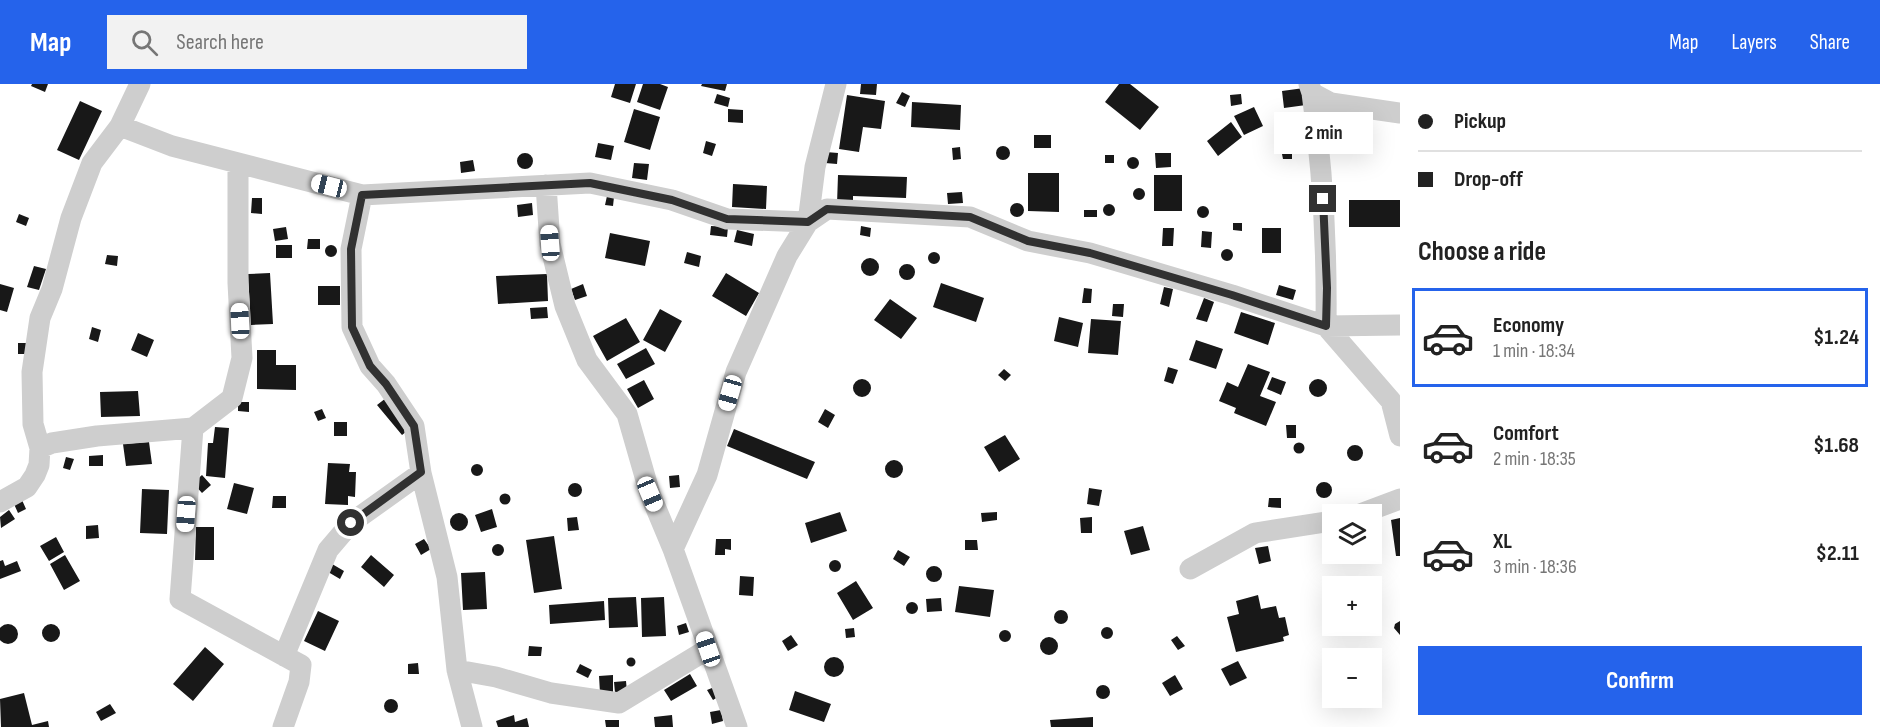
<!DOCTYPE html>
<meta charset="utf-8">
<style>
body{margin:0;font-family:"Sofia Sans Condensed",sans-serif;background:#f2f2f2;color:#222;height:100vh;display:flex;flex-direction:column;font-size:22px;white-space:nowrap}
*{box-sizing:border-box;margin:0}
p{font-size:20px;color:#767676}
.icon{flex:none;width:33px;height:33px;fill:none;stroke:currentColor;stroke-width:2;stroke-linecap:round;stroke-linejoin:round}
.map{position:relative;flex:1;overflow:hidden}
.drawer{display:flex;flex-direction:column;background:#fff;width:480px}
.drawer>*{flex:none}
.banner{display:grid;align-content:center;height:132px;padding:0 18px;background:#fff}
.controls{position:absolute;left:1322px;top:420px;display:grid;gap:12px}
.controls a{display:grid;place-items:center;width:60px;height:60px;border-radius:0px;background:#fff;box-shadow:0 6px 24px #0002;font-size:30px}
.end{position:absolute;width:27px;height:27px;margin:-14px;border:8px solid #313131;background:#fff;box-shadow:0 0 0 3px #fff}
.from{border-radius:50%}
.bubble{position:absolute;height:42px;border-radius:0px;background:#fff;box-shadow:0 6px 24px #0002;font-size:20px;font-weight:700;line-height:42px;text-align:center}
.car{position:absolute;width:18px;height:36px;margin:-18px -9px;border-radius:8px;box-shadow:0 0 4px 2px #0007;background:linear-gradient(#fff 24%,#345 0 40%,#fff 0 76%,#345 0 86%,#fff 0)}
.banner b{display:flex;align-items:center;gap:21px;height:57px;font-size:22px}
.banner b+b{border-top:2px solid #e0e0e0}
.banner i{width:15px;height:15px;background:#222}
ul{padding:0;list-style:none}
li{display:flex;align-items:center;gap:18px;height:99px;margin:0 12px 9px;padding:0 6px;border:3px solid transparent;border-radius:0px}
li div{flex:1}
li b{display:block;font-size:22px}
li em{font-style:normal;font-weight:700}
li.on{border-color:#2563eb}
li>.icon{width:54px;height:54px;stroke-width:1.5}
h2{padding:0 18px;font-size:27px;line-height:72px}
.button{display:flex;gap:12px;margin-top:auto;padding:12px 18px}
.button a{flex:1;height:69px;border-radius:0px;background:#2563eb;color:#fff;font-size:24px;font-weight:700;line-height:69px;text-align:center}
header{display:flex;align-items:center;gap:36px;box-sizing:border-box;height:84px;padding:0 30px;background:#2563eb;color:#fff}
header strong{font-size:28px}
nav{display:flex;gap:33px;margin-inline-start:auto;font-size:21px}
.search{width:420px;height:54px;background:#f2f2f2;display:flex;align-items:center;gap:15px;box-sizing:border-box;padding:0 21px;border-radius:0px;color:#767676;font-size:22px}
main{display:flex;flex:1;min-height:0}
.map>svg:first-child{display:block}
.building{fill:#181818}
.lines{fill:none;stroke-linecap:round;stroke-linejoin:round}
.minor{stroke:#cecece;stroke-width:21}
.route{stroke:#313131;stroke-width:8}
</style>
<header>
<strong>Map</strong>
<div class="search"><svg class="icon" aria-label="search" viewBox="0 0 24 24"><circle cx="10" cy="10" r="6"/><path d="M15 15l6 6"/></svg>Search here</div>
<nav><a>Map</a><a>Layers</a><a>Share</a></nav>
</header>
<main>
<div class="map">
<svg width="1400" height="643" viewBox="0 0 1400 643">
<rect width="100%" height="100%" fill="#fff"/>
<path class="building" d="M32,0H48L45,8L31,2Z
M615,0H636L630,19L611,13Z
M643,0H660L668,3L660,26L637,18Z
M702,0H727L725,7L701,2Z
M861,0H877L876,11L860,10Z
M1119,0H1130L1159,23L1140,46L1105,18Z
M1304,4L1306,21L1284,24L1282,7Z
M902,8L910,12L905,23L896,19Z
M717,10L730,14L728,23L714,19Z
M1241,10L1242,20L1231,22L1230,11Z
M847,11L885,17L881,45L863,43L859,68L839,65Z
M80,17L102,27L79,76L57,66Z
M912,18L961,21L960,46L911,43Z
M1254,23L1263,42L1244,51L1234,32Z
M634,25L660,33L650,66L624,58Z
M728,25L743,26V39L728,38Z
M1231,38L1242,53L1218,72L1207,57Z
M1312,42L1314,57L1299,60L1296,45Z
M1034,51H1051V64H1034Z
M706,57L716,60L712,72L703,69Z
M598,59L614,62L611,76L595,73Z
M996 69a7 7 0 1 1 14 0a7 7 0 1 1-14 0Z
M960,63L961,75L953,76L952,64Z
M826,68L838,69L837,80L825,79Z
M517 77a8 8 0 1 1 16 0a8 8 0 1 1-16 0Z
M1155,69H1171V83L1156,84Z
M1292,69V75H1283L1282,70Z
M1105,71H1114V79H1105Z
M1127 79a6 6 0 1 1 12 0a6 6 0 1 1-12 0Z
M473,76L475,87L461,89L460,78Z
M634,79L649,80L647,96L632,94Z
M1028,89H1059V128L1028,127Z
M838,91L907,93L906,114L853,112V120H837Z
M1154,91H1182V127H1154Z
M733,100L767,102L766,125L732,123Z
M1133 110a6 6 0 1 1 12 0a6 6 0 1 1-12 0Z
M962,108L963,119L948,120L947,109Z
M607,112L614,113L613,122L605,121Z
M252,114H262V130L251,129Z
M1349,116H1400V143H1349Z
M532,119L533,131L518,133L517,121Z
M1010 126a7 7 0 1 1 14 0a7 7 0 1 1-14 0Z
M1103 126a6 6 0 1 1 12 0a6 6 0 1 1-12 0Z
M1197 128a6 6 0 1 1 12 0a6 6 0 1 1-12 0Z
M1084,126H1097V133H1084Z
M19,130L29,134L26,142L16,138Z
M1233,139H1242V147L1233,146Z
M711,142L728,143L727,153L710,151Z
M861,142L871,144L870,153L860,151Z
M286,143L288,155L275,157L273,145Z
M1163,144H1174L1173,162H1162Z
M1262,144H1281V169H1262Z
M737,146L754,150L752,162L734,158Z
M1202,147L1212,148L1211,164L1201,163Z
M610,149L650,157L645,182L605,174Z
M308,155H320V165H307Z
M325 167a6 6 0 1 1 12 0a6 6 0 1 1-12 0Z
M276,161H292V174H276Z
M1221 171a6 6 0 1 1 12 0a6 6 0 1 1-12 0Z
M928 174a6 6 0 1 1 12 0a6 6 0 1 1-12 0Z
M687,168L701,172L699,183L684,179Z
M107,171L118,172L117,182L105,180Z
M861 183a9 9 0 1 1 18 0a9 9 0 1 1-18 0Z
M899 188a8 8 0 1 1 16 0a8 8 0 1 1-16 0Z
M34,182L46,185L39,206L27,203Z
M270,189L273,240L251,241L248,190Z
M726,189L759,209L746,232L712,212Z
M547,190L548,217L498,220L496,192Z
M941,199L984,214L976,238L933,223Z
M0,200L14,204L7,228L0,226Z
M583,200L587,212L575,216L571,205Z
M1279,201L1296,206L1293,216L1276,211Z
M318,202H340V221H318Z
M1164,203L1173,205L1169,223L1160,220Z
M1084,204L1092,205L1091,219H1082Z
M1204,214L1214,218L1207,238L1196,235Z
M890,215L917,234L901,255L874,236Z
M1113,220H1124L1123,233L1112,232Z
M547,223L548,234L531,235L530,224Z
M660,225L682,237L665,268L643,256Z
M1241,228L1275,239L1268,261L1234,249Z
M1059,233L1083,239L1078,263L1054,257Z
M626,234L640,258L607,277L593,252Z
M1091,235L1121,237L1118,271L1088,269Z
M92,243L101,246L98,258L89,255Z
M138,249L154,256L147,273L131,266Z
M1196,256L1223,265L1216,285L1189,276Z
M18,259H28L29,270H18Z
M646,264L655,280L626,295L617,280Z
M257,266H276V281H296V306L257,305Z
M1248,280L1270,288L1260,312L1276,318L1266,342L1234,329L1236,324L1219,317L1227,298L1238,303Z
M1168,283L1178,286L1173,300L1164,297Z
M1004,285L1011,291L1005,297L998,291Z
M1272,293L1286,298L1281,311L1267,305Z
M1309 304a9 9 0 1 1 18 0a9 9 0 1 1-18 0Z
M853 304a9 9 0 1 1 18 0a9 9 0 1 1-18 0Z
M644,296L654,315L638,324L627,305Z
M138,307L140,332L101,333L100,308Z
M386,314L411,344L402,351L377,321Z
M238,318H249V328L238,327Z
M322,325L326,334L318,337L314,328Z
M825,325L835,331L828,344L818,338Z
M334,338H347V352H334Z
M1286,341H1296V354H1287Z
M215,343L229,344L225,394L206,392L208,359H213Z
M734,345L815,378L807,395L727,362Z
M1005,351L1020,375L999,388L984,363Z
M149,358L152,380L126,382L123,360Z
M1293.5 364a5.5 5.5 0 1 1 11 0a5.5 5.5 0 1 1-11 0Z
M1347 369a8 8 0 1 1 16 0a8 8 0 1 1-16 0Z
M103,371V382H89V372Z
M66,373L74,375L70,386L63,384Z
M885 385a9 9 0 1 1 18 0a9 9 0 1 1-18 0Z
M328,379L350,380L349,388H356L355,413L348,412V421L325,420Z
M471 386a6 6 0 1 1 12 0a6 6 0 1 1-12 0Z
M202,391L211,401L202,409L193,399Z
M679,391L680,403L670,404L669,392Z
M1316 406a8 8 0 1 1 16 0a8 8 0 1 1-16 0Z
M234,399L254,404L247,430L227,425Z
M568 406a7 7 0 1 1 14 0a7 7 0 1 1-14 0Z
M1089,404L1102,406L1099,422L1087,420Z
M142,405L169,406L167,450L140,449Z
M499.5 415a5.5 5.5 0 1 1 11 0a5.5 5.5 0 1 1-11 0Z
M273,412H286V424H272Z
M1269,414H1281V424L1268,423Z
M22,416L26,425L18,429L14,420Z
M492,425L497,443L481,448L475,431Z
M9,426L15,435L1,444L0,433Z
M840,428L847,447L811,459L805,439Z
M997,428V436L982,438L981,429Z
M450 438a9 9 0 1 1 18 0a9 9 0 1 1-18 0Z
M577,433L579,446L568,447L567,434Z
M1092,433V449H1081L1080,434Z
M1400,434V472H1396L1391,436Z
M98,441L99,454L86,455V442Z
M1143,442L1150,466L1131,471L1124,447Z
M196,443H214V476H195Z
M554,452L562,505L534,509L526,456Z
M56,453L64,468L49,477L40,462Z
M424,455L431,465L421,471L415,460Z
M716,455H731V466L725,465V471H715Z
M965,456H977L978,466H965Z
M492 466a6 6 0 1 1 12 0a6 6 0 1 1-12 0Z
M1268,462L1271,477L1259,480L1255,464Z
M898,466L910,473L904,482L893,475Z
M65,471L80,497L64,506L50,480Z
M371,471L394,491L384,503L361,483Z
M829 482a6 6 0 1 1 12 0a6 6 0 1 1-12 0Z
M3,476L5,482L17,477L21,487L0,495V477Z
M327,477L344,487L340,495L323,485Z
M926 490a8 8 0 1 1 16 0a8 8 0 1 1-16 0Z
M485,488L487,525L463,526L461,489Z
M740,492L754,493L753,512L739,511Z
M856,497L873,524L853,536L837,509Z
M959,502L994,506L990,533L955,528Z
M1258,511L1261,525L1276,522L1279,534L1285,533L1289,551L1283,553L1284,557L1236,568L1227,533L1239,530L1236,517Z
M636,513L638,543L609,544L608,514Z
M664,513L666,552L642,553L641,514Z
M941,514L942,527L927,528L926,515Z
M604,517L605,536L550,540L549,521Z
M906 524a6 6 0 1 1 12 0a6 6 0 1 1-12 0Z
M1054 533a7 7 0 1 1 14 0a7 7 0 1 1-14 0Z
M318,527L339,537L325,567L304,557Z
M1400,537V551L1394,544L1395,540Z
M686,539L689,548L679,551L677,542Z
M42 549a9 9 0 1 1 18 0a9 9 0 1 1-18 0Z
M-2 550a10 10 0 1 1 20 0a10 10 0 1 1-20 0Z
M1101 549a6 6 0 1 1 12 0a6 6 0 1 1-12 0Z
M854,544L855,553L846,554L845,545Z
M999 552a6 6 0 1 1 12 0a6 6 0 1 1-12 0Z
M791,551L798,561L788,567L782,557Z
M1177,552L1185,562L1178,566L1171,556Z
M1040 562a9 9 0 1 1 18 0a9 9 0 1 1-18 0Z
M529,562L542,563L541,572H528Z
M205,563L224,580L193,617L173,600Z
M824 583a10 10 0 1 1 20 0a10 10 0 1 1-20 0Z
M626.5 578a4.5 4.5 0 1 1 9 0a4.5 4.5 0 1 1-9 0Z
M1238,577L1247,594L1230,602L1221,585Z
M418,579L419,590H408V580Z
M580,580L592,586L588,594L576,588Z
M690,590L697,602L671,617L664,606Z
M613,591V608L600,609L599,592Z
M1175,591L1183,605L1170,612L1162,599Z
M626,597L627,608L615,609L614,598Z
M1096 608a7 7 0 1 1 14 0a7 7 0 1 1-14 0Z
M717,602L721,611L713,616L707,606Z
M795,607L831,620L824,638L789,626Z
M24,609L32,641L48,637L49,643H1L0,615Z
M384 622a7 7 0 1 1 14 0a7 7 0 1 1-14 0Z
M110,620L116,629L101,637L96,628Z
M721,626L723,637L712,640L710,628Z
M514,631L515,638L527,634L529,643H498L496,637Z
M672,631L673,643H655L654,633Z
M1093,633V643H1051L1050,636Z
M605,636H619V643H606Z"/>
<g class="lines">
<path class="minor" d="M140,0L120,42L172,62L362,111L590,99L672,116L727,135L808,138L827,125L970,133L1028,157L1090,169L1232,211L1326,242L1400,241
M1309,0L1312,9C1323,86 1327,164 1326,242L1391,317L1400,352
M1312,9L1331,19L1400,29
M546,101L550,160L565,222L587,276L627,330L650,410L673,465L737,643
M362,111L351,165L352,243L370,282L386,300L414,342L421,389L447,493L457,586L472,643
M193,344L180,515L301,581L299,598L283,643
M40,364L52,359L97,352L193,344L232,314L242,274L238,199V80
M0,418L27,403L35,391L39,381L40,364L33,340L32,288L40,234L52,205L71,134L92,79L120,42
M1360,430L1400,415
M673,465L707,391L736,288L787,172L808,138L815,83L836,0
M1190,485L1255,449L1332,437
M284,572L328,466L351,439L421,389
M457,586L496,593L551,609L619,619L708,565"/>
</g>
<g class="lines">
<path class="route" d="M351,439L421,388L414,342L386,300L370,282L352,243L351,165L362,111L590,99L672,116L727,135L808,138L827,125L970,133L1028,157L1090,169L1232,211L1326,242L1327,204L1323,115"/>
</g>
</svg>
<div class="controls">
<a><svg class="icon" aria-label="layers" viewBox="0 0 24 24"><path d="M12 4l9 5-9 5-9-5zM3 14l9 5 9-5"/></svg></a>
<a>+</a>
<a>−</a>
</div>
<i class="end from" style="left:351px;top:439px"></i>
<i class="end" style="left:1323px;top:115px"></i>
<div class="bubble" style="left:1274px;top:28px;width:99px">2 min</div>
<i class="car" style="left:329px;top:102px;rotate:284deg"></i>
<i class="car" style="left:550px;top:159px;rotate:356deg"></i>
<i class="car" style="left:240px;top:237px;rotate:357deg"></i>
<i class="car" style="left:730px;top:309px;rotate:196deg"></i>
<i class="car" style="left:650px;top:410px;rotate:157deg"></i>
<i class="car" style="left:186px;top:430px;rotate:184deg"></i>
<i class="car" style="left:708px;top:565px;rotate:341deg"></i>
</div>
<section class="drawer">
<div class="banner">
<b><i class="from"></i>Pickup</b>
<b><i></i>Drop-off</b>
</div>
<h2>Choose a ride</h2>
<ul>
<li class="on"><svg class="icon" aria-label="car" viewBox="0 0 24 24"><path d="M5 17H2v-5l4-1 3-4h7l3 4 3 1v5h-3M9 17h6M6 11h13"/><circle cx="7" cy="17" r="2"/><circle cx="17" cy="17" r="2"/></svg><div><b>Economy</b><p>1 min · 18:34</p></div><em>$1.24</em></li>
<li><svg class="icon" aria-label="car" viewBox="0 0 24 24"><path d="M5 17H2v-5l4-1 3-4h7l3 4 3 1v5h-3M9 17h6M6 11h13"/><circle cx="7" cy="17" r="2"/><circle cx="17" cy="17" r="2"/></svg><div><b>Comfort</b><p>2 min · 18:35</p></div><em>$1.68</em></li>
<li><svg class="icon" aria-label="car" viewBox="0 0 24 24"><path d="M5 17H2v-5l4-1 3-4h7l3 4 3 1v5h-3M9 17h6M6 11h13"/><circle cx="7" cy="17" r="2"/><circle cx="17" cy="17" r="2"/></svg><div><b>XL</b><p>3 min · 18:36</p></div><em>$2.11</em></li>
</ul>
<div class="button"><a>Confirm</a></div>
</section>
</main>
